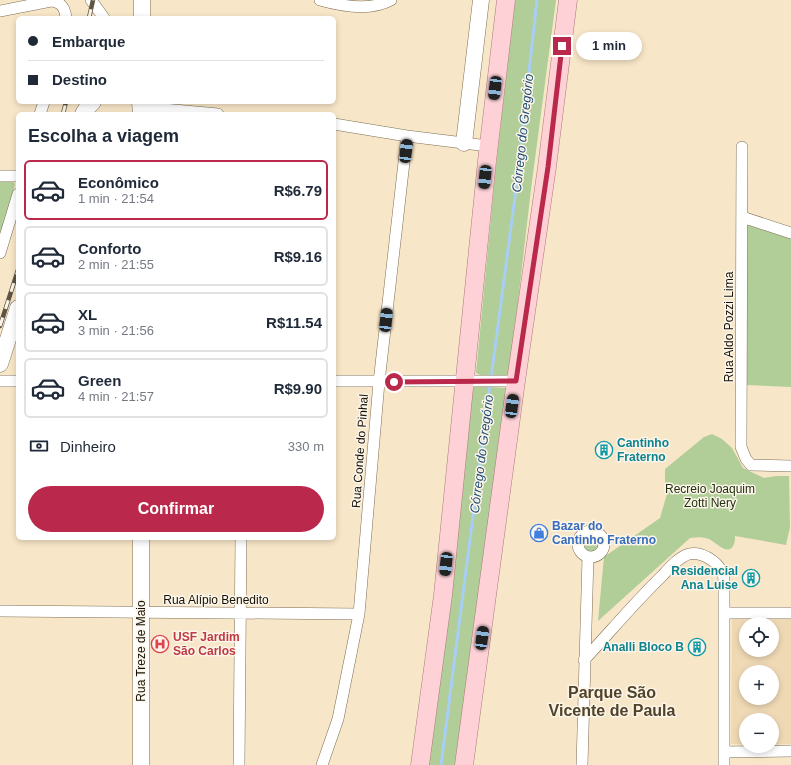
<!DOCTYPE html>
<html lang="pt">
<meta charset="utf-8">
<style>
body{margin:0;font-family:Helvetica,sans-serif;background:#f2f2f3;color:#1f2937;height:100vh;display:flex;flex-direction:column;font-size:15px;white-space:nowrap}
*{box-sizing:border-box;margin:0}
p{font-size:13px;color:#747a83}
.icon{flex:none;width:22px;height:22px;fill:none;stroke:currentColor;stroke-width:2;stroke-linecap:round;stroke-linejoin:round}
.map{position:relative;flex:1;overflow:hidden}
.sheet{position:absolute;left:16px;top:112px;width:320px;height:428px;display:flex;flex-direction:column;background:#fff;border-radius:6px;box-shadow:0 2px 6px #0003}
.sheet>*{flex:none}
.banner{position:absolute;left:16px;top:16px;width:320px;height:88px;border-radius:6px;box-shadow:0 2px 6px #0003;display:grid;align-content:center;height:88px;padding:0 12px;background:#fff}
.tools{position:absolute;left:739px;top:617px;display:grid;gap:8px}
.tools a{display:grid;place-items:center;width:40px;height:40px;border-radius:50%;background:#fff;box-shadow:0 2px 6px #0003;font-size:20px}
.end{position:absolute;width:18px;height:18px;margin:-9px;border:5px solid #ba294c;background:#fff;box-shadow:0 0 0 2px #fff}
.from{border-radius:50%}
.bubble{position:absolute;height:28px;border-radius:14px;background:#fff;box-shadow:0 2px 6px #0003;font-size:13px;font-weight:800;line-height:28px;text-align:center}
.car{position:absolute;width:12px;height:24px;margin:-12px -6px;border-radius:5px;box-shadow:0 0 3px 1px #0007;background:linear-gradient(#222 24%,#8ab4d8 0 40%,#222 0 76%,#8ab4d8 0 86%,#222 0)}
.banner b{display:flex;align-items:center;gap:14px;height:38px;font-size:15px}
.banner b+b{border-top:1px solid #e0e1e3}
.banner i{width:10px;height:10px;background:#1f2937}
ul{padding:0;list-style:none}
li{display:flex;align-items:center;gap:12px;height:60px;margin:0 8px 6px;padding:0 4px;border:2px solid #e0e1e3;border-radius:6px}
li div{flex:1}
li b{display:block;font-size:15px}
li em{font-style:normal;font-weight:800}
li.on{border-color:#ba294c}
li>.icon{width:36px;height:36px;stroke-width:1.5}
h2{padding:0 12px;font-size:18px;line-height:48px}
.pay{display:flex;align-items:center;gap:10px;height:44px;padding:0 12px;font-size:15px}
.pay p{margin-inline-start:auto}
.button{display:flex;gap:8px;margin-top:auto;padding:8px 12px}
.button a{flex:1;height:46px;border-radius:24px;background:#ba294c;color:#fff;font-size:16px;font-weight:800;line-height:46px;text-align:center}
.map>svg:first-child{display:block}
.built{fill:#efd9b5;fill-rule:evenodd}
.green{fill:#b1cd98}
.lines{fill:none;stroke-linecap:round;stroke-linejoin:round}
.stream{stroke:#a7cef5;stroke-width:3}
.street-casing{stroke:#7f6f54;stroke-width:12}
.secondary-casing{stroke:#7f6f54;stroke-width:17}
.primary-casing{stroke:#aa7a7b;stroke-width:19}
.street{stroke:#fff;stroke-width:11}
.secondary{stroke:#fff;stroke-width:16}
.primary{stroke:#fdd1d6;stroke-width:18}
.rail-casing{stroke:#5e5443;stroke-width:4.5}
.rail{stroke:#fcf5e9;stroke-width:3;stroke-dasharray:9;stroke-linecap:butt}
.route{stroke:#ba294c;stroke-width:5}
.labels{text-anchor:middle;stroke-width:3;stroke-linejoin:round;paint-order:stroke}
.street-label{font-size:12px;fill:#150f05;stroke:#fcf5e9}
.culture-label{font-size:12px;font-weight:bold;fill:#0d838f;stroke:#fcf5e9;text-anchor:end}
.park-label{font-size:12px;fill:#213110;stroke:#fcf5e9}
.shop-label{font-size:12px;font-weight:bold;fill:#366cbe;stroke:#fcf5e9;text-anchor:start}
.health-label{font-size:12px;font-weight:bold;fill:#be3a42;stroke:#fcf5e9;text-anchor:start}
.water-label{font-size:13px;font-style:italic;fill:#1b4a74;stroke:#fcf5e9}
.district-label{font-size:16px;font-weight:bold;fill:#514329;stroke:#fcf5e9}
</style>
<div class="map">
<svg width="791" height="765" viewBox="0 0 791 765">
<rect width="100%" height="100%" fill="#f8e6c8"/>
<path class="built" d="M732,618H791V744H772V720H746V744H731ZM746,624H772V650H746ZM746,672H772V698H746Z"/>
<path class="green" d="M515,0H556L531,189L510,371L509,375H480L476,373L496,166Z
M8,181L13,182L15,184L0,239V182Z
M745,223L791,237V387L746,385Z
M475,386L507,388L459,765H427L473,388Z
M712,434L722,439L732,448L743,468L764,478L776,476H789L790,527L786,545L735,536C735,539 735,543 733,546C728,556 715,542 709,539C703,537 697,537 690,538L598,621L604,557L660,518L669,487L665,483V469L704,437Z
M580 544a11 11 0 1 1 22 0a11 11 0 1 1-22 0Z"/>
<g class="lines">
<path class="stream" d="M491,378L515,197L537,0
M441,765L490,384"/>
<defs>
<path id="street" d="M91,0L104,18
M320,0C341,6 371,11 391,0
M0,11L51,1C61,2 65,7 66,18
M141,102L152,108L218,114
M40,114L44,102
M334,124L407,136L488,146
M742,147L741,447L746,459L751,465L791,466
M0,176H18
M742,217L791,233
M0,253L18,194
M0,381H18
M334,381H516
M578 544a13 13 0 1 1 26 0a13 13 0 1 1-26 0Z
M0,611L359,614
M725,613H791
M584,660C610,632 635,602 663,575C670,567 679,557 689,554C701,551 717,561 722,572C724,575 724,580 724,584V765
M724,752L791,751
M239,765L241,538
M322,765L338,719L359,614L379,382L407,136
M582,765L588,557"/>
<path id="secondary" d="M142,0V18
M140,102L141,114
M83,114L86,109L93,102
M464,143L481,0
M0,364L18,308
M141,765V538"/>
<path id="primary" d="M420,765L443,595L487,161L506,0
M464,765L516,381L547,167L568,0"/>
</defs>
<use href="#street" class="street-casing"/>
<use href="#secondary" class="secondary-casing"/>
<use href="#primary" class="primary-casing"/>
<use href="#street" class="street"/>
<use href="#secondary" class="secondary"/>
<use href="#primary" class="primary"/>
<defs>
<path id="rail" d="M89,18L93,0
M63,114L66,102
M0,326L18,270"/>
</defs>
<use href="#rail" class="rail-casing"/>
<use href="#rail" class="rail"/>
</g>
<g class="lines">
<path class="route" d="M394,382L516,381L548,167L562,46"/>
</g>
<defs>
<symbol id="building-ring" viewBox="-11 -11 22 22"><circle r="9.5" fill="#fcf5e9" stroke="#0f9aa8" stroke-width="1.5"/><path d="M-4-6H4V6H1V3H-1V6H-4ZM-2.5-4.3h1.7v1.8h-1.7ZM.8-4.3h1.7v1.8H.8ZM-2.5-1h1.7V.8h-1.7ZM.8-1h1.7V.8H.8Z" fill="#0f9aa8"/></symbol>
<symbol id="shop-ring" viewBox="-11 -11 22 22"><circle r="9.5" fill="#fcf5e9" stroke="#3f7fe0" stroke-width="1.5"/><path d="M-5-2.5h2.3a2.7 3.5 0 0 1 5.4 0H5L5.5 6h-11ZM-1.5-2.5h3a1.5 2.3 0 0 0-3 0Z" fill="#3f7fe0"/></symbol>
<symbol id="hospital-ring" viewBox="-11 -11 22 22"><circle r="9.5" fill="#fcf5e9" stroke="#e0444e" stroke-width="1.5"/><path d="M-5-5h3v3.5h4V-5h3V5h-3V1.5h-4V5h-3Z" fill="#e0444e"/></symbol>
</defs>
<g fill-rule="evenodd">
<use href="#building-ring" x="594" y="440" width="20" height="20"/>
<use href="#shop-ring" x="529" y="523" width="20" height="20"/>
<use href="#building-ring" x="741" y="568" width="20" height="20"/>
<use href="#hospital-ring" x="150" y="634" width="20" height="20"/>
<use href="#building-ring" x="687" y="637" width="20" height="20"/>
</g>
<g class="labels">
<g class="street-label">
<text transform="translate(729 327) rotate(-90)" y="4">Rua Aldo Pozzi Lima</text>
<text transform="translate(360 451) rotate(-86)" y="4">Rua Conde do Pinhal</text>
<text x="216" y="604">Rua Alípio Benedito</text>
<text transform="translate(141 651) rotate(-90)" y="4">Rua Treze de Maio</text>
</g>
<g class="culture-label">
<text x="617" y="447" text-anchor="start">Cantinho<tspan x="617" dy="14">Fraterno</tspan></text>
<text x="738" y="575">Residencial<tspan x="738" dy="14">Ana Luise</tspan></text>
<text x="684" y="651">Analli Bloco B</text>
</g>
<g class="park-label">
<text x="710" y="493">Recreio Joaquim<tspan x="710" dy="14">Zotti Nery</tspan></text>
</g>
<g class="shop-label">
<text x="552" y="530">Bazar do<tspan x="552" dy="14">Cantinho Fraterno</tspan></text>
</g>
<g class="health-label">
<text x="173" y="641">USF Jardim<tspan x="173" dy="14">São Carlos</tspan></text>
</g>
<g class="water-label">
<text transform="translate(522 133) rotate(-84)" y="5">Córrego do Gregório</text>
<text transform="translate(481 454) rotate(-83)" y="5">Córrego do Gregório</text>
</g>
<g class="district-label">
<text x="612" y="698">Parque São<tspan x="612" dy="18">Vicente de Paula</tspan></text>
</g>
</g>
</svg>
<div class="tools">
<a><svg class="icon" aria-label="locate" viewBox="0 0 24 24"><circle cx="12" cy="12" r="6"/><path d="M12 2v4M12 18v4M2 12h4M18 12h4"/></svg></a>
<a>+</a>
<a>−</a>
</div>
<i class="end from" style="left:394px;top:382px"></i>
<i class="end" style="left:562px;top:46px"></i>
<div class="bubble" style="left:576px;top:32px;width:66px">1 min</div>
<i class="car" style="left:495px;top:88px;rotate:187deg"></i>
<i class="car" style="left:406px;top:151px;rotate:7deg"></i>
<i class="car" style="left:485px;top:177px;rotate:186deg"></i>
<i class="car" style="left:386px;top:320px;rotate:6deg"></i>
<i class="car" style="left:512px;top:406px;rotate:8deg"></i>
<i class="car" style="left:446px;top:564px;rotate:186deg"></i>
<i class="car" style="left:482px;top:638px;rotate:8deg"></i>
<div class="banner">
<b><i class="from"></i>Embarque</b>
<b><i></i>Destino</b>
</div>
<section class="sheet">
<h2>Escolha a viagem</h2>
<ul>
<li class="on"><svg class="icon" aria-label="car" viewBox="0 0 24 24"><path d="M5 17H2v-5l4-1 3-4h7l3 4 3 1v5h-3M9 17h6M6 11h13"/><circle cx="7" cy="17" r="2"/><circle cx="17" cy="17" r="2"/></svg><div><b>Econômico</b><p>1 min · 21:54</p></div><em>R$6.79</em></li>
<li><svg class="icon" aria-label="car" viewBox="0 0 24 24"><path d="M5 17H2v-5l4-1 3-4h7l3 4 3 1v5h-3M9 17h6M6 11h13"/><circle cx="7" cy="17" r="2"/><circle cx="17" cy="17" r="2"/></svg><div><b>Conforto</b><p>2 min · 21:55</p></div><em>R$9.16</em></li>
<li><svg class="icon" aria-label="car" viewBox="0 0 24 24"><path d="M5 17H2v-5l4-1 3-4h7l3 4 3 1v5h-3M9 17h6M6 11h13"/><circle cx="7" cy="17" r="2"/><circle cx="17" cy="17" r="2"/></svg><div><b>XL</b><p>3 min · 21:56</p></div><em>R$11.54</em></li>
<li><svg class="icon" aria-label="car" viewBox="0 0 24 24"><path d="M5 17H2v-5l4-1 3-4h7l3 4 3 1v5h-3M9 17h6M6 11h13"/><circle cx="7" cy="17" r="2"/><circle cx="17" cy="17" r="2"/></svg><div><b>Green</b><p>4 min · 21:57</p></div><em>R$9.90</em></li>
</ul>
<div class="pay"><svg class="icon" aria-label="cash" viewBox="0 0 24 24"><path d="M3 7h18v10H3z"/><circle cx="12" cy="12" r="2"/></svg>Dinheiro<p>330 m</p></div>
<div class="button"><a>Confirmar</a></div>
</section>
</div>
